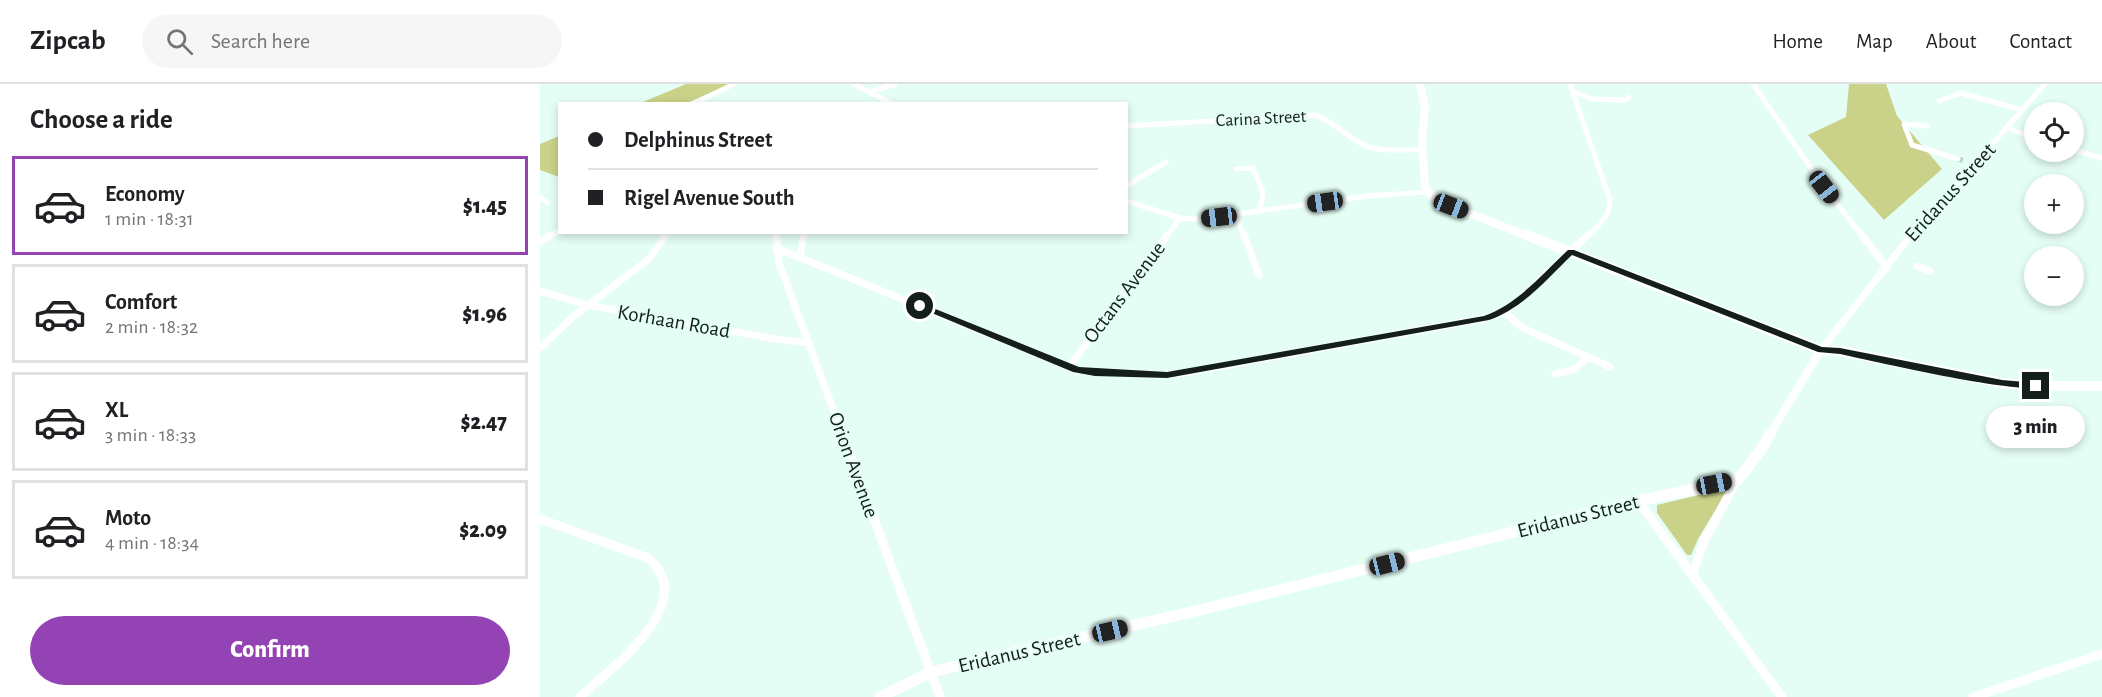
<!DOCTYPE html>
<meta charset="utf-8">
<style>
body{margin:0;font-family:"Alegreya Sans",sans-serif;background:#f6f6f6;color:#202124;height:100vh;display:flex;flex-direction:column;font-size:22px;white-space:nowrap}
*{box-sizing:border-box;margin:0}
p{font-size:20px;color:#757577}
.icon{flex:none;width:33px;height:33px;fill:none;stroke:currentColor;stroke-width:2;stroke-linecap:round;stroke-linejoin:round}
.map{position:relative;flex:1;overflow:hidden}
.drawer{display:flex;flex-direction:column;background:#fff;width:540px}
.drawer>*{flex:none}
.banner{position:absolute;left:18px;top:18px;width:570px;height:132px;border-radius:0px;box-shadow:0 3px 9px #0003;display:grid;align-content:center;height:132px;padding:0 30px;background:#fff}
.fabs{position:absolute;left:1484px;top:18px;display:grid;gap:12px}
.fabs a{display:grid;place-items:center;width:60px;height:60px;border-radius:50%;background:#fff;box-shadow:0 3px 9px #0003;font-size:30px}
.end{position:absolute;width:27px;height:27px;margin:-14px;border:8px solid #141f1b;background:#fff;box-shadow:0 0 0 3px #fff}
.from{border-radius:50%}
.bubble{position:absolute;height:42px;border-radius:21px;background:#fff;box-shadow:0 3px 9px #0003;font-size:20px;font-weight:800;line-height:42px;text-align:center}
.car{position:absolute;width:18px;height:36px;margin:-18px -9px;border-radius:8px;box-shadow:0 0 4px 2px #0007;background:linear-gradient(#222 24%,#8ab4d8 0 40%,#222 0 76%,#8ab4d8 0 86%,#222 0)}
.banner b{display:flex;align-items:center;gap:21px;height:57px;font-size:22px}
.banner b+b{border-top:2px solid #e0e0e0}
.banner i{width:15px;height:15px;background:#202124}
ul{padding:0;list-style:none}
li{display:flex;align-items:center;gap:18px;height:99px;margin:0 12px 9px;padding:0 18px;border:3px solid #e0e0e0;border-radius:0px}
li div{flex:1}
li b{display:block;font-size:22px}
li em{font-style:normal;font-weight:800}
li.current{border-color:#9343b3}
li>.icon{width:54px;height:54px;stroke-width:1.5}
h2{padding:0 30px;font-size:27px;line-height:72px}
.action{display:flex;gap:12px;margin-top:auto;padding:12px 30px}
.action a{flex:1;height:69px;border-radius:36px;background:#9343b3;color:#fff;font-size:24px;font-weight:800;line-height:69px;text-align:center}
header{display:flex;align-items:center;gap:36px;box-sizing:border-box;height:84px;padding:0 30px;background:#fff;border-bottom:2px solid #e0e0e0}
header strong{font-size:28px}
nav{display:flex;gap:33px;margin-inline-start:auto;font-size:21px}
.search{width:420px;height:54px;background:#f6f6f6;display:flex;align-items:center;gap:15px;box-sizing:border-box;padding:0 21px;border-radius:33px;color:#757577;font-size:22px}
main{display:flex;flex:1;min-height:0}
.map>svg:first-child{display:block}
.green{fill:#cad189}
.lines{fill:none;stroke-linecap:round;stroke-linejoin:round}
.minor-tunnel{stroke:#bbd1c9;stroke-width:5;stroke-dasharray:5 3;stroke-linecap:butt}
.minor-far2{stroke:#fff;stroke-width:5}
.minor-far1{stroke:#fff;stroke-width:7}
.minor{stroke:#fff;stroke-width:9}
.tertiary-far1{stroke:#fff;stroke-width:8}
.tertiary{stroke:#fff;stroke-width:11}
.secondary-far1{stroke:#fff;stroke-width:8}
.secondary{stroke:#fff;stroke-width:10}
.route{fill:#141f1b}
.labels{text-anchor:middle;stroke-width:4.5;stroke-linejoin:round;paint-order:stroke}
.far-street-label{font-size:18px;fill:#141f1b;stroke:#e5fef5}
.street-label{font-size:21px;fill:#141f1b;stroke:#e5fef5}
</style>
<header>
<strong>Zipcab</strong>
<div class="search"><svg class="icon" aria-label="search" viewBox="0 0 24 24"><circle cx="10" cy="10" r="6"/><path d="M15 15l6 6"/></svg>Search here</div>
<nav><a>Home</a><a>Map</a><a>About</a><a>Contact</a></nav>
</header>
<main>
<section class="drawer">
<h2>Choose a ride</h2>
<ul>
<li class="current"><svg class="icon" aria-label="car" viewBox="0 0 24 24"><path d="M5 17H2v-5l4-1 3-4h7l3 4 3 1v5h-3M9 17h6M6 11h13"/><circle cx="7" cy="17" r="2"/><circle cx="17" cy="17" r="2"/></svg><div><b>Economy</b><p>1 min · 18:31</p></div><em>$1.45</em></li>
<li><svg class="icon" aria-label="car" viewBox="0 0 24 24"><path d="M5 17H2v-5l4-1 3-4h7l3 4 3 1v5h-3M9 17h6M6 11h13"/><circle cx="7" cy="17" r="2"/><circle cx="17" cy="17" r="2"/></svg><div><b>Comfort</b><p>2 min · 18:32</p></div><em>$1.96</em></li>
<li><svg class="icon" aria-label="car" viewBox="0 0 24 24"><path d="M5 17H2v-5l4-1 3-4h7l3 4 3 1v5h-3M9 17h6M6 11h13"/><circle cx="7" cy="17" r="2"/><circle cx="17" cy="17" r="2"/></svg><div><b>XL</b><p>3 min · 18:33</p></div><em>$2.47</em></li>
<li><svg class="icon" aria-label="car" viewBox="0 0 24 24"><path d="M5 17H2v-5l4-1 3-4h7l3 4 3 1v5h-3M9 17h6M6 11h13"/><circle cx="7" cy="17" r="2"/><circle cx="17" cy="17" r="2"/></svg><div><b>Moto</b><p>4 min · 18:34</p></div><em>$2.09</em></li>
</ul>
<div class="action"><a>Confirm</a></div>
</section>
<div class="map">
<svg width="1562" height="613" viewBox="0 0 1562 613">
<rect width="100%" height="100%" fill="#e5fef5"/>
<path class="green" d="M146,0H190L147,19L98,20Z
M1309,0H1346L1357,32L1402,85L1344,136L1268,51L1306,33Z
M19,52V93L0,86V60Z
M1184,405L1187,407L1158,455L1151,471H1147L1117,429V421Z"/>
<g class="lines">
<path class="minor-tunnel" d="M1418,75L1425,77"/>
<path class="minor-far2" d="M314,0L352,20
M1030,0L1070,116C1070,134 1058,141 1046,153
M1213,0L1284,103L1323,153
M332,7L356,0
M1034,8L1052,15L1086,16L1089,13
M1399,17L1421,9L1482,26
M153,20L194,0
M586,42L775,31C794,37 806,53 824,61C842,69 863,65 882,66
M1387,42L1364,40L1372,61L1418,75
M1468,44L1494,54
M1533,66L1562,74
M696,85L713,84L723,108L720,127
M586,102L626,78
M0,113L8,119
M586,117L640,134L661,135L828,112L887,108
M696,131L704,153
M236,148V153
M9,153L20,146
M125,153L128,148
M264,153L265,148
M626,153L640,134
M1370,153L1505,0"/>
<path class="minor-far1" d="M236,151L239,179L303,352
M704,151L719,191
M1322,151L1347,184
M0,158L11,151
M236,164L537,286L620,291L644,289L946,234L964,228L976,219L1048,151
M260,173L264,151
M1377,182L1390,187
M0,207L48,221L235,255L269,259
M964,228L983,244L1048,273L1035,285L1015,290
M0,264L35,231L109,175L126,151
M1281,266L1371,151
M1048,273L1070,283
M529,283L627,151"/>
<path class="minor" d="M303,351L400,613
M1098,417L1242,613
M0,435L108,474C161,519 72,583 40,613
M1153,489L1165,455L1197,396
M1433,613L1562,570"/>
<path class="tertiary-far1" d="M1229,352L1281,266"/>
<path class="tertiary" d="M340,613L391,588L660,526L1098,417L1197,396L1218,370L1230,351"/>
<path class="secondary-far1" d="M880,0L885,23L882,55L885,103L892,112L911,122L990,153"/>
<path class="secondary" d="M986,151L1281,266L1300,267L1462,299L1496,302H1562"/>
</g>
<path class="route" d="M1028,166H1034L1282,263L1300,264L1462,296L1496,299L1501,302C1489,313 1327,276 1300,270L1278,268L1032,171C1006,196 983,224 949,236L627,294L555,292L533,288L375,222L383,220L539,283L627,288L944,232C978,220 1002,190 1028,166Z"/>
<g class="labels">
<g class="far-street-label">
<text transform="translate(721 34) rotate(-3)" y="6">Carina Street</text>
</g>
<g class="street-label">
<text transform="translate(1410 108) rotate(-48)" y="7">Eridanus Street</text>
<text transform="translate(584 208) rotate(-53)" y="7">Octans Avenue</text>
<text transform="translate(134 237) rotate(10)" y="7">Korhaan Road</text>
<text transform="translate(314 381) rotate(70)" y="7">Orion Avenue</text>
<text transform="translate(1038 432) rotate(-14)" y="7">Eridanus Street</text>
<text transform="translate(479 568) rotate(-13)" y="7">Eridanus Street</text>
</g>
</g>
</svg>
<div class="fabs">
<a><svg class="icon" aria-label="locate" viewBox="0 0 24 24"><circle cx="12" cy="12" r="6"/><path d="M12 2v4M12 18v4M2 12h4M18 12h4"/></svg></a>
<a>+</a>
<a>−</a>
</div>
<i class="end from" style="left:380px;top:222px"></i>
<i class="end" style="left:1496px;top:302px"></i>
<div class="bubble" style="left:1446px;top:322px;width:99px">3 min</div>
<i class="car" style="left:1284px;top:103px;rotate:142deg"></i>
<i class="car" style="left:785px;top:118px;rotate:262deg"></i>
<i class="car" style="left:911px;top:122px;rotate:111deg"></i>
<i class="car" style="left:679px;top:133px;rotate:263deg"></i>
<i class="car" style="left:1174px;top:400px;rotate:79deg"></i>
<i class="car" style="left:847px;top:480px;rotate:76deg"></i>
<i class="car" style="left:570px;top:547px;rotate:77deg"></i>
<div class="banner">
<b><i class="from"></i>Delphinus Street</b>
<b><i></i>Rigel Avenue South</b>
</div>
</div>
</main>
